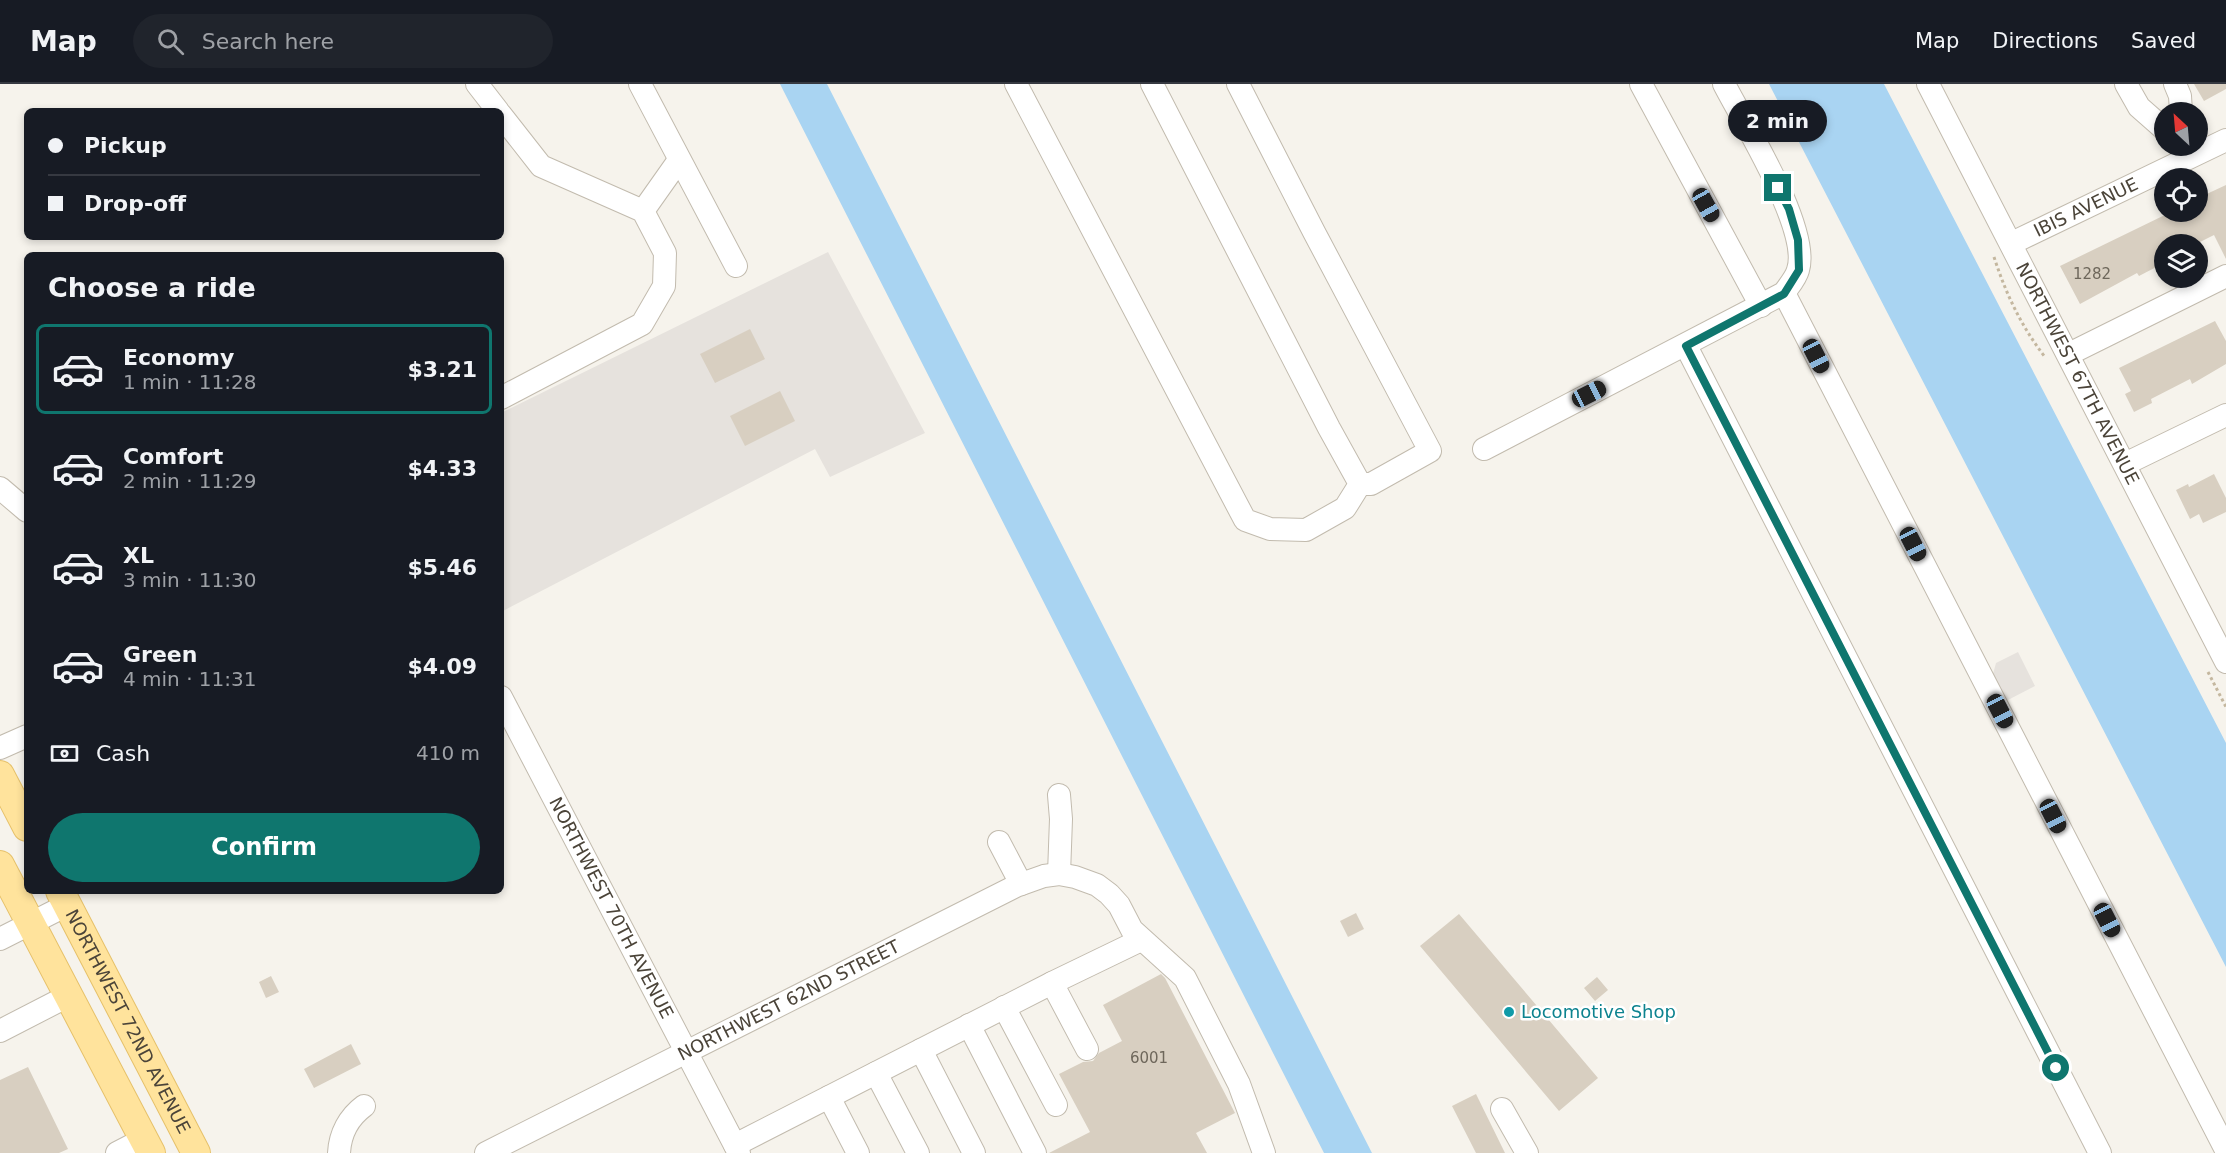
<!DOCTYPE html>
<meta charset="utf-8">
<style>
body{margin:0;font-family:"DejaVu Sans",sans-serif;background:#20242c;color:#f1f3f6;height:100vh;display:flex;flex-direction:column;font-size:22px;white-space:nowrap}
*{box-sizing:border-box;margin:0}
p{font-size:20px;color:#9ea1a6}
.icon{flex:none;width:33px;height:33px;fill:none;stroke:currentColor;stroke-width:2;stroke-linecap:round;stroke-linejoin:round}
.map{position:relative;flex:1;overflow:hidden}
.side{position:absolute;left:24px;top:168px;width:480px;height:642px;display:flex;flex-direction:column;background:#171b24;border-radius:9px;box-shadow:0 3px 9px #0003}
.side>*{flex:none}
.banner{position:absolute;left:24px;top:24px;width:480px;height:132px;border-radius:9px;box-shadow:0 3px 9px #0003;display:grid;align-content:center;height:132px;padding:0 24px;background:#171b24}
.needle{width:39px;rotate:334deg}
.buttons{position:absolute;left:2154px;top:18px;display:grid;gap:12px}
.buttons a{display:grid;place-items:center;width:54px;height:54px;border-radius:50%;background:#171b24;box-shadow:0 3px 9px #0003;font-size:30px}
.end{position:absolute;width:27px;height:27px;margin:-14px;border:8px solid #0f766e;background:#fff;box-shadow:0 0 0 3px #fff}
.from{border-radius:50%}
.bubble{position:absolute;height:42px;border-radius:21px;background:#171b24;box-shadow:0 3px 9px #0003;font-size:20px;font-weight:700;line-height:42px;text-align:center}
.car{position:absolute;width:18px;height:36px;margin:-18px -9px;border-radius:8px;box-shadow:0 0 4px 2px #0007;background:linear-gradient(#222 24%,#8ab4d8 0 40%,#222 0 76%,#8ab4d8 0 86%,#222 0)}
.banner b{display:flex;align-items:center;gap:21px;height:57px;font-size:22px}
.banner b+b{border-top:2px solid #363941}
.banner i{width:15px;height:15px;background:#f1f3f6}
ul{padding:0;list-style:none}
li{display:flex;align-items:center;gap:18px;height:90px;margin:0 12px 9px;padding:0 12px;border:3px solid transparent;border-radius:9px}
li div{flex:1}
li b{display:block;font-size:22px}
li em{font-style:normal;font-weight:700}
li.active{border-color:#0f766e}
li>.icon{width:54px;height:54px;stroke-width:1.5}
h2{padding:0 24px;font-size:27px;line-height:72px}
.pay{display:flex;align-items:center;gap:15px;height:66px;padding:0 24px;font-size:22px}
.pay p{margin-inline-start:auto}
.cta{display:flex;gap:12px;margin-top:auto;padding:12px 24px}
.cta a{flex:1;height:69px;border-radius:36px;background:#0f766e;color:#fff;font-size:24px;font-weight:700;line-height:69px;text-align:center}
header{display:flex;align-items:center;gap:36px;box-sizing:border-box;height:84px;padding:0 30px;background:#171b24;border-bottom:2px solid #363941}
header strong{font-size:28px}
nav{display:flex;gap:33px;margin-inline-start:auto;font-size:21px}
.search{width:420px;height:54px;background:#20242c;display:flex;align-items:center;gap:15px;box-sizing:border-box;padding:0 21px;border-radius:33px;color:#9ea1a6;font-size:22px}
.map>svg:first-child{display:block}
.industrial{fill:#e6e2dd}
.water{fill:#a9d4f2}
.building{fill:#d8cfc1}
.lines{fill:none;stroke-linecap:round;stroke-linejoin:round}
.minor-casing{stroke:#c2bbae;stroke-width:24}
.major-casing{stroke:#e6c16a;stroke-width:30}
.path{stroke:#c4b79f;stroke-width:3;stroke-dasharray:3 3;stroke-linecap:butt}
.minor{stroke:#fff;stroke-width:22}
.major{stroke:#ffe39c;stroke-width:28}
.route{stroke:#0f766e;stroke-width:8}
.culture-dot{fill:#0f9aa8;stroke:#fff;stroke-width:2}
.labels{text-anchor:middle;stroke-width:5;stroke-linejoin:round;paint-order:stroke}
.number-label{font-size:15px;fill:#6e675b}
.street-label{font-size:18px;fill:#4b4439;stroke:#fff}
.culture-label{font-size:18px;fill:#0d838f;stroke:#fff;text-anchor:start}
</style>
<header>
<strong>Map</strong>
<div class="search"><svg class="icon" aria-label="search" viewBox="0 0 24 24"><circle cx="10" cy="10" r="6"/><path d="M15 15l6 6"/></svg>Search here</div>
<nav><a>Map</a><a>Directions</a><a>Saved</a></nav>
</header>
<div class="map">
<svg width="2226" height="1069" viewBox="0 0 2226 1069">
<rect width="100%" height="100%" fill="#f6f3ec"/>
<path class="industrial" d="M828,168L925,349L830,393L815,365L501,528V329Z
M2018,568L2035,602L2006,617L1993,590L1996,579Z"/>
<path class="water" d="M780,0H827L1372,1069H1324Z
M1769,0H1884L2226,659V883Z"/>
<path class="building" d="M2194,0H2226V5L2204,17Z
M2226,101V175L2214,151L2196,160H2164V179L2139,192L2137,189L2080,220L2060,182L2171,128H2198V114Z
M2215,237L2226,257V280L2192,300L2190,295L2151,315L2152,319L2134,328L2125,310L2131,307L2119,284Z
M750,245L765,275L715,299L700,270Z
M780,307L795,337L745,362L730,332Z
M2214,390L2226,414V428L2203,439L2199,430L2190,435L2176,406L2188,400L2189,403Z
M1356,829L1364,845L1348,853L1340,837Z
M1459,830L1598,994L1559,1027L1420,862Z
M1161,890L1165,894L1235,1029L1196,1049L1207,1069H1049L1090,1048L1059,990L1083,978L1093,977L1099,969L1122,957L1103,921Z
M271,892L279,908L266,914L259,898Z
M1597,893L1608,906L1595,917L1584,904Z
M351,960L361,980L314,1004L304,985Z
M28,983L68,1065L59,1069H0V996Z
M1476,1010L1505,1069H1476L1452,1022Z"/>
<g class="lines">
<defs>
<g id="minor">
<path d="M477,0L498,27"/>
<path d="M640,0L736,182"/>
<path d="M1016,0L1245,436L1270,445L1306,446L1345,424L1360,400L1329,344L1152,0"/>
<path d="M1238,0L1314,148L1430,367L1371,400H1360"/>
<path d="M1641,0L1761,222"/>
<path id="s1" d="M1928,0L2226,578"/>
<path d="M2126,0L2139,23L2164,45"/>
<path d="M2175,0L2180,12L2181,28"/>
<path d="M501,31L541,82L643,127L665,169L664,202L642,240L501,314"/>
<path d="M643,127L679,76"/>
<path id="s2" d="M2012,159L2226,56"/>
<path d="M1784,209L2226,1066"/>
<path d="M1686,262L2100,1069"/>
<path d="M2069,270L2226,192"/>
<path d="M1484,365L1784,209C1788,203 1796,194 1798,186C1811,146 1744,39 1724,0"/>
<path d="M2125,380L2226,331"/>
<path d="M0,404L27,427"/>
<path id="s3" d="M501,613L739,1069"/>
<path d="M0,664L27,652"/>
<path d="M1059,711L1061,735L1059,790"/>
<path d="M999,758L1021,800"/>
<path d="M0,855L67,821"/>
<path d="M1052,899L1141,856"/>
<path d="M1004,923L1056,1021"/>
<path d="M969,941L1035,1069"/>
<path d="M0,947L68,912"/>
<path d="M921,966L974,1069"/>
<path d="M876,989L918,1069"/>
<path d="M829,1013L858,1069"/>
<path d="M1502,1025L1527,1069"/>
<path d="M735,1061L1052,899L1087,965"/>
<path d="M117,1069L144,1055"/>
<path d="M339,1069C340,1050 349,1033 364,1022"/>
<path id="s4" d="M486,1069L1016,802L1044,792L1059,790L1075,793L1097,801L1109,810L1119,821L1132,846L1185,894L1239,1000L1264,1069"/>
</g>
<g id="major">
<path d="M0,691L27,743"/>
<path d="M0,781L151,1069"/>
<path id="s5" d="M60,807L196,1069"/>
</g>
</defs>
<use href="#minor" class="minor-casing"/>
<use href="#major" class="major-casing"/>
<path class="path" d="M1994,173C2006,210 2021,242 2045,273
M2208,588L2226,623"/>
<use href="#minor" class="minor"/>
<use href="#major" class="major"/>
</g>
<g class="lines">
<path class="route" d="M1778,104L1789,125L1798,156L1799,186L1784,210L1686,262L2056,984"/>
</g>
<circle class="culture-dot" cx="1509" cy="928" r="6"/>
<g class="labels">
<g class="number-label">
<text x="2092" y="195">1282</text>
<text x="1149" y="979">6001</text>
</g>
<g class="street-label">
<text dy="6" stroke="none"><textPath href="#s2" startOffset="82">IBIS AVENUE</textPath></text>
<text dy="6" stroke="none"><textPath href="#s1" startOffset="326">NORTHWEST 67TH AVENUE</textPath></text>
<text dy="6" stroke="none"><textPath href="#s3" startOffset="238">NORTHWEST 70TH AVENUE</textPath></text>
<text dy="6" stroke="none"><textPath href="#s4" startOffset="339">NORTHWEST 62ND STREET</textPath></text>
<text dy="6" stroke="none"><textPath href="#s5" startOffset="147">NORTHWEST 72ND AVENUE</textPath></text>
</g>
<g class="culture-label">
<text x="1521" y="934">Locomotive Shop</text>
</g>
</g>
</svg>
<div class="buttons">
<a><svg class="needle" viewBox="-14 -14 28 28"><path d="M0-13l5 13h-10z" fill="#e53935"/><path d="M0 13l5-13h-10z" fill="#9ea1a6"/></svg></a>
<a><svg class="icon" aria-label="locate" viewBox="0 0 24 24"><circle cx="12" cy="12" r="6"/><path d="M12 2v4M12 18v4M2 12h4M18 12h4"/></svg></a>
<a><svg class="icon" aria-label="layers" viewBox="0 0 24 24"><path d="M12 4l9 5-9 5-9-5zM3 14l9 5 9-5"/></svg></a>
</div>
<i class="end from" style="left:2056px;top:984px"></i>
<i class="end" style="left:1778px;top:104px"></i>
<div class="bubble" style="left:1728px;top:16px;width:99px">2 min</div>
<i class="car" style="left:1706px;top:121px;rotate:151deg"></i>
<i class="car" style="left:1816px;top:272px;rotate:153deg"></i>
<i class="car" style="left:1589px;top:310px;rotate:63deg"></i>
<i class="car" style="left:1913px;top:460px;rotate:153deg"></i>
<i class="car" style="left:2000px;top:627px;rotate:153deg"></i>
<i class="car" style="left:2053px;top:732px;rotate:153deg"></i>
<i class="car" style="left:2107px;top:836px;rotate:153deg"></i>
<div class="banner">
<b><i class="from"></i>Pickup</b>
<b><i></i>Drop-off</b>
</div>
<section class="side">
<h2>Choose a ride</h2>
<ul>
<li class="active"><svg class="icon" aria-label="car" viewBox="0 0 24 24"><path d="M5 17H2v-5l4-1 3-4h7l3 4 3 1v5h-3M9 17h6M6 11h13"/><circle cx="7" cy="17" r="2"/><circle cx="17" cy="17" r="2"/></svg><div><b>Economy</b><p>1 min · 11:28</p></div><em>$3.21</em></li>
<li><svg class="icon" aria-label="car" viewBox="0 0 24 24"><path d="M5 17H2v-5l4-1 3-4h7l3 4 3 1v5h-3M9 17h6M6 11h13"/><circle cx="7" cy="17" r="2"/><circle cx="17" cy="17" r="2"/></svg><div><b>Comfort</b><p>2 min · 11:29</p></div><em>$4.33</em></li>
<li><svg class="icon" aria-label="car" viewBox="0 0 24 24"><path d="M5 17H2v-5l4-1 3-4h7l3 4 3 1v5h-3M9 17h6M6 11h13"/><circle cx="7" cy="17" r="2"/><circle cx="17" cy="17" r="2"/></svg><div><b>XL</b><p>3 min · 11:30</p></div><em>$5.46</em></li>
<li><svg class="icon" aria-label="car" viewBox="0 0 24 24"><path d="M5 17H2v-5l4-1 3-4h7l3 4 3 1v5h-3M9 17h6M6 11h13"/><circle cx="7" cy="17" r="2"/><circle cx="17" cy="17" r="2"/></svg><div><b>Green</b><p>4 min · 11:31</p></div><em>$4.09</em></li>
</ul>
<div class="pay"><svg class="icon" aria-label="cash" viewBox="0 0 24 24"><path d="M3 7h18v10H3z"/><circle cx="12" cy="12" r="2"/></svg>Cash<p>410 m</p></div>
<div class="cta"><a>Confirm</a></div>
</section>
</div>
